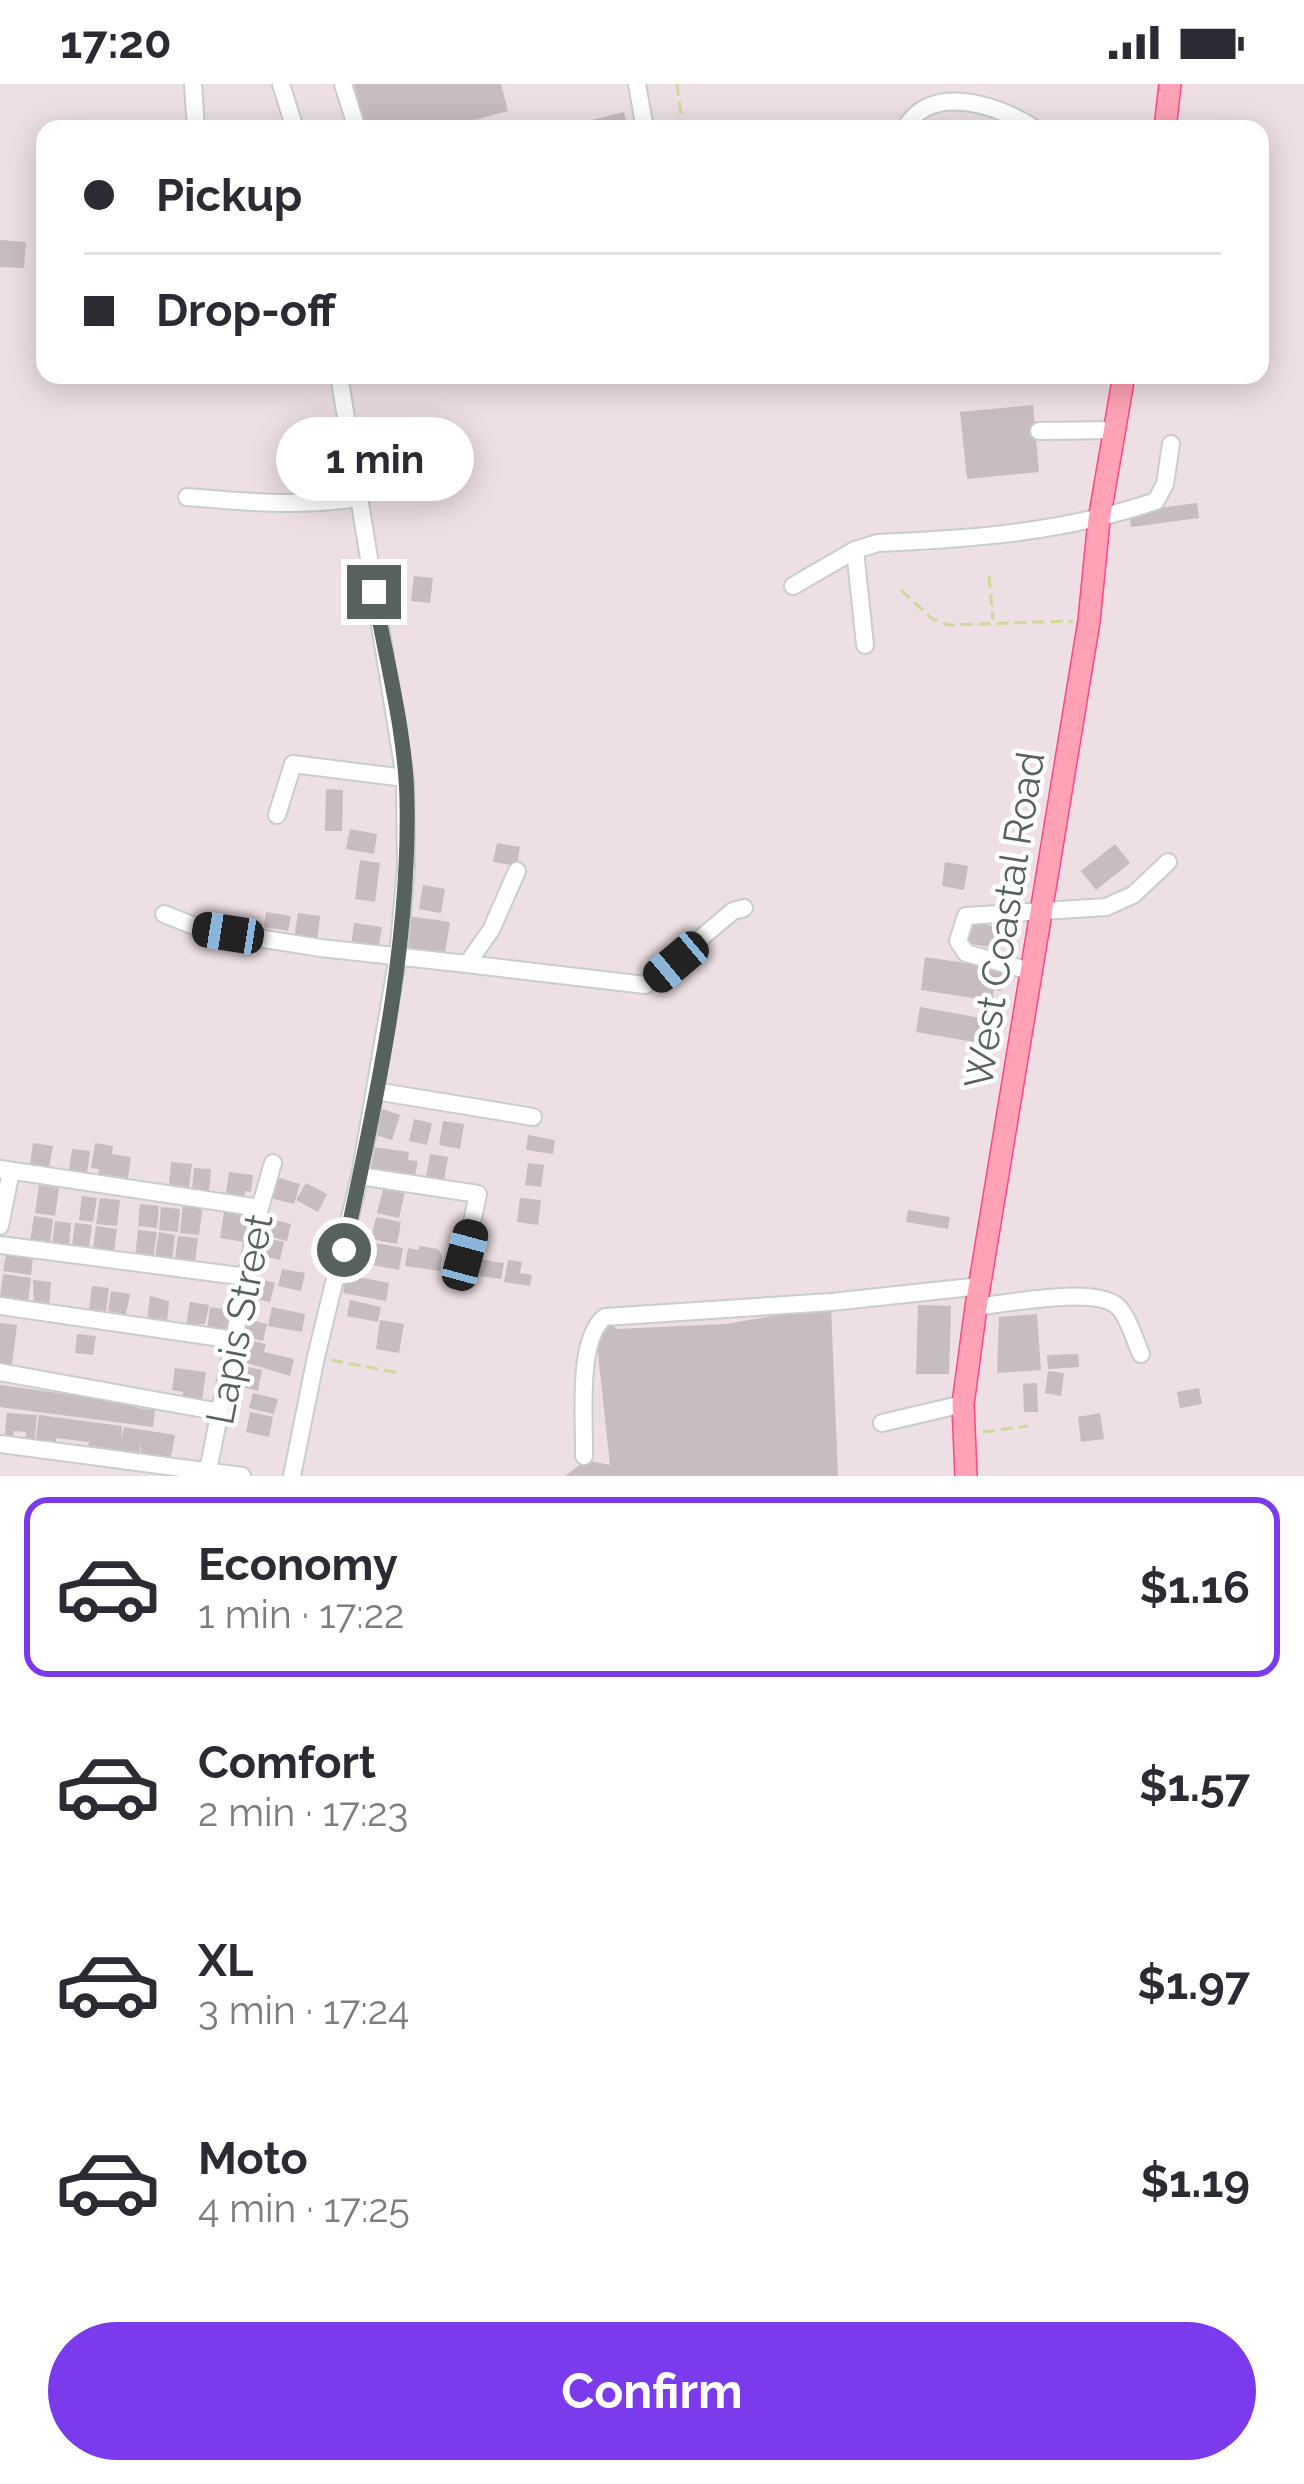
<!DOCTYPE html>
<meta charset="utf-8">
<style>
body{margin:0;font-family:Raleway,sans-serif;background:#f2f2f3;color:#2b2b33;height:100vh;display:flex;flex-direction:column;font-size:45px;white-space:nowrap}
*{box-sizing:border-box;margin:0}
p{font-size:39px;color:#7c7c81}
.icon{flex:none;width:66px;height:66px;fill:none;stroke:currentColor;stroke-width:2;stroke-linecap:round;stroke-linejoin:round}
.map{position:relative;height:1392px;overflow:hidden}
.details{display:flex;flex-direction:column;background:#fff;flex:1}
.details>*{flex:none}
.guide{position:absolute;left:36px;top:36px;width:1233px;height:264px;border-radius:24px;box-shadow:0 6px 30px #0003;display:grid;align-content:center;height:264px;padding:0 48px;background:#fff}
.end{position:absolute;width:54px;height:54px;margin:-27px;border:15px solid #58625d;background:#fff;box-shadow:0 0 0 6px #fff}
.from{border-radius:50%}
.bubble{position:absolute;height:84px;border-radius:42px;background:#fff;box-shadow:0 6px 30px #0003;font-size:39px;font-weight:700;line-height:84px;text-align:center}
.car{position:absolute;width:36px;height:72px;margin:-36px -18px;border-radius:15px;box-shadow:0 0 9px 3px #0007;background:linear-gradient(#222 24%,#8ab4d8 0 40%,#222 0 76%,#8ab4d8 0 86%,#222 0)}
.guide b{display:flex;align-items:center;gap:42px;height:114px;font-size:45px}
.guide b+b{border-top:3px solid #e1e1e2}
.guide i{width:30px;height:30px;background:#2b2b33}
ul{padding:21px 0 0;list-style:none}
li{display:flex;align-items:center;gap:36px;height:180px;margin:0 24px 18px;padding:0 24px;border:6px solid transparent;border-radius:24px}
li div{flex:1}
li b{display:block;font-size:45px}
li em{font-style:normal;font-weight:700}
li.on{border-color:#7c3aed}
li>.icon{width:108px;height:108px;stroke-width:1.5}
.primary-button{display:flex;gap:24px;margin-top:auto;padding:24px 48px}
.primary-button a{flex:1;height:138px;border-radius:72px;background:#7c3aed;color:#fff;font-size:48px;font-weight:700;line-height:138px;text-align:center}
.status{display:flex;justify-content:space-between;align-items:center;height:84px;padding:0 60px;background:#fff;direction:ltr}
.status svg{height:33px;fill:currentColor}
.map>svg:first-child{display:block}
.building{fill:#c7bcc0}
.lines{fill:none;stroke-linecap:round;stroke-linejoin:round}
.minor-casing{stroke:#c6cfcb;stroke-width:20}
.major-casing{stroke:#fe4784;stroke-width:24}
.path{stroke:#cddb9a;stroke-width:3;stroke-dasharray:12 6;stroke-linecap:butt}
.minor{stroke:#fff;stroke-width:16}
.major{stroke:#ffa2b6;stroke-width:21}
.route{stroke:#58625d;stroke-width:15}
.labels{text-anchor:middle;stroke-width:9;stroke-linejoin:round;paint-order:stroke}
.street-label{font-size:39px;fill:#58625d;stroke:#fff}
</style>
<div class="status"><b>17:20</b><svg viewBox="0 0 49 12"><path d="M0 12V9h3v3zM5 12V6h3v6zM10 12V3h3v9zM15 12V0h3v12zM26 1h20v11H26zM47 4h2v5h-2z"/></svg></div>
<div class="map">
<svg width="1304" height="1392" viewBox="0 0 1304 1392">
<rect width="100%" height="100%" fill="#eddfe3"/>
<path class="building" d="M354,0H501L508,27L441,45H366Z
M624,28L628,45H563V43Z
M0,156L26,158L24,184L0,183Z
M1033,321L1039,388L967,395L960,328Z
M1197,419L1199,434L1131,443L1129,428Z
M414,492L433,494L430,519L411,517Z
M388,501L406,503L403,526L385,523Z
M326,705L343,706L342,747H325Z
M350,745L377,750L374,770L346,765Z
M497,759L520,763L517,782L493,778Z
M1115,760L1130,779L1096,806L1081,787Z
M360,776L380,779L375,818L355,815Z
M945,778L968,782L964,806L942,802Z
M423,801L445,805L441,829L419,825Z
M266,828L291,832L288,847L264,843Z
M298,829L320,832L317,858L294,855Z
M408,832L450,838L445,870L403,863Z
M965,837L998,843L994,864L962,858Z
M354,839L382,843L378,866L351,862Z
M925,873L1005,885L1001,907L994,906L992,917L921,906Z
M920,923L981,934V939L996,941L991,969L977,967L979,959L916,948Z
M380,1024L400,1031L392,1056L372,1050Z
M414,1035L432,1039L427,1061L409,1057Z
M443,1037L464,1040L460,1065L439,1061Z
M528,1051L555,1056L553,1070L526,1066Z
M33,1059L53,1062L49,1084L30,1081Z
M95,1059L113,1062L112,1070L131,1073L128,1094L109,1091L108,1098L98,1096L99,1085L91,1084Z
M373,1063L409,1068L408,1076L418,1077L415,1092L369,1086Z
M72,1065L90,1067L87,1089L69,1086Z
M430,1070L448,1073L443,1102L425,1099Z
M171,1078L192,1080L189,1103L169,1101Z
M528,1079L544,1081L541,1103L525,1101Z
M194,1084L211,1085L209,1108L192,1106Z
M229,1088L253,1091L251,1108L245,1107L243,1118L225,1115Z
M272,1092L300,1100L294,1120L266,1113Z
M385,1098L406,1103L399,1134L377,1129Z
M306,1099L327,1110L318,1128L296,1116Z
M39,1101L59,1104L55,1132L35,1129Z
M82,1112L97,1114L93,1138L79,1136Z
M100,1114L120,1116L117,1142L96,1140Z
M520,1114L541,1116L538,1141L517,1138Z
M183,1119L203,1121L199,1151L180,1149Z
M140,1120L159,1122L157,1144L138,1142Z
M161,1123L180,1125L178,1148L159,1146Z
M908,1126L950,1133L948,1145L906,1138Z
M224,1128L248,1132L244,1158L220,1154Z
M34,1132L53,1135L50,1160L30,1157Z
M376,1133L401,1138L397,1160L371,1155Z
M266,1134L291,1140L287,1157L261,1150Z
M55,1137L71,1139L69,1162L52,1160Z
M75,1139L92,1141L89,1164L72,1162Z
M96,1142L117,1145L114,1167L93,1165Z
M138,1146L157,1148L153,1175L135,1173Z
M159,1148L175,1151L172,1175L155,1173Z
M178,1152L198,1154L195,1178L175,1175Z
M262,1153L284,1158L280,1176L258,1171Z
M360,1156L403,1164L399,1186L356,1178Z
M420,1162L438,1165L442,1172L440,1187L405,1182L408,1164L418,1166Z
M6,1171L33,1174L31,1191L3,1187Z
M477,1175L504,1179L501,1195L474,1191Z
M508,1176L522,1178L520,1189L532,1191L530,1202L504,1198Z
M282,1185L305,1189L301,1207L278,1202Z
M3,1190L31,1194L28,1217L0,1213Z
M346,1191L389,1199L386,1217L343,1209Z
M256,1194L275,1199L270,1218L251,1214Z
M33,1196L51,1198L49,1223L34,1221Z
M92,1202L109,1204L106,1227L89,1225Z
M111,1207L130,1210L126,1230L108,1227Z
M150,1212L169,1217L167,1238L147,1236Z
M350,1216L381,1223L378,1238L347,1232Z
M190,1218L209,1221L205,1240L186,1241Z
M918,1221L951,1222L949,1290H916Z
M831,1222L838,1392H565L586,1376L610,1381L595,1242L608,1233L616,1245L726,1240Z
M210,1223L231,1226L228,1249L207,1246Z
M272,1223L305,1230L302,1248L268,1242Z
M1037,1230L1041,1286L997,1289L999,1233Z
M240,1234L267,1240L263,1257L236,1251Z
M380,1236L404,1240L399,1269L376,1265Z
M0,1239L17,1241L11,1288L0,1286Z
M77,1250L96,1252L93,1271L75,1269Z
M238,1254L266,1260L264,1268L294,1275L290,1292L234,1275Z
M1078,1270L1079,1283L1048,1285L1047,1271Z
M235,1280L262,1286L258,1307L230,1300Z
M175,1284L206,1288L202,1316L182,1313L183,1308L172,1306Z
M1048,1287L1064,1289L1061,1312L1045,1309Z
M1037,1299L1038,1328H1024L1023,1300Z
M0,1301L137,1320V1324L155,1326L153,1343L0,1323Z
M1199,1304L1202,1320L1180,1324L1177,1308Z
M253,1309L278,1315L274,1330L249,1324Z
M250,1328L273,1333L269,1353L246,1348Z
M7,1329L37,1331L34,1360L25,1359L26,1348L14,1347L13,1357L4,1356Z
M1100,1329L1104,1355L1081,1358L1078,1333Z
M39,1331L122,1342L121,1356L124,1343L175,1351L170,1378L141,1376V1357L139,1375L130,1374L131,1367L110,1369V1365L88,1362L89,1358L56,1354V1363L35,1361Z"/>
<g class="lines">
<defs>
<path id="minor" d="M193,0L196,45
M281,0L295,45
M343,0L357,45
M637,0L645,45
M474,45H475
M905,45C928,0 995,18 1035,45
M1039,347L1115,346
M187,413C245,418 300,423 358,414
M855,466L865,561
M793,502L855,466L878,459C973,455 1065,448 1156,417L1165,400L1171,360
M277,731L293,680L405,694
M164,830L202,845L321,864L467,880L491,846L517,787
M467,880L645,901L733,827L744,824
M1033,888L966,869L958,857L966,832L1106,823L1133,811L1168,778
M375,1007L533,1033
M0,1085L260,1124
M360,1092L478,1110L465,1171
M0,1142L11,1087
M0,1161L247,1193
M0,1222L235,1256
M976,1223C1005,1220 1101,1200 1120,1225C1130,1237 1135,1257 1141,1270
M0,1288L220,1328
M882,1339L963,1320
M0,1360L242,1392
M584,1372C585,1337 576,1255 605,1233L831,1218L981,1202
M207,1392L260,1124L273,1079
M292,1392L316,1273L360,1092L398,872L406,784L405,694L339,291"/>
<path id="major" d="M1165,45L1170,0
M966,1392L963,1320L976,1223L1089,537L1099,436L1124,291"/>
</defs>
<use href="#minor" class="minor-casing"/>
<use href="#major" class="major-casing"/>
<path class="path" d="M677,0L683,45
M838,291L840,297
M989,492L993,536
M901,506L931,534L948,541L1073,537
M331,1276L400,1289
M983,1348L1028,1342"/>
<use href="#minor" class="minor"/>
<use href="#major" class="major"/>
</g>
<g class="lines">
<path class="route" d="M344,1166C375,1022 410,865 407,718C406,649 386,576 374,508"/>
</g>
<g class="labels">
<g class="street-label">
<text transform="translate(1004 836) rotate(-81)" y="14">West Coastal Road</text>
<text transform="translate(239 1235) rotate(-79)" y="14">Lapis Street</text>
</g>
</g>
</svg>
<i class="end from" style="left:344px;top:1166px"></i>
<i class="end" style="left:374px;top:508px"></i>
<div class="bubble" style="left:276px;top:333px;width:198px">1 min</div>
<i class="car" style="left:228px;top:849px;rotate:279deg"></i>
<i class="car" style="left:676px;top:878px;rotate:230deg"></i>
<i class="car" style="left:465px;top:1171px;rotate:15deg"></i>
<div class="guide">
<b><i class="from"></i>Pickup</b>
<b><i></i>Drop-off</b>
</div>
</div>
<section class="details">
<ul>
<li class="on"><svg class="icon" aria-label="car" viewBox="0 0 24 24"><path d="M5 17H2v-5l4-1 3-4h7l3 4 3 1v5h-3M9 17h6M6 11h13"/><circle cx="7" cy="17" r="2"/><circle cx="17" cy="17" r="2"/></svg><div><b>Economy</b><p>1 min · 17:22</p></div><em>$1.16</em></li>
<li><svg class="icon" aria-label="car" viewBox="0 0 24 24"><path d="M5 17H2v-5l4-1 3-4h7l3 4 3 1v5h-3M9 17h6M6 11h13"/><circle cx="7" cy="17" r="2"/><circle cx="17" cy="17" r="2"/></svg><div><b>Comfort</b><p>2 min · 17:23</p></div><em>$1.57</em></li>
<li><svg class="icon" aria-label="car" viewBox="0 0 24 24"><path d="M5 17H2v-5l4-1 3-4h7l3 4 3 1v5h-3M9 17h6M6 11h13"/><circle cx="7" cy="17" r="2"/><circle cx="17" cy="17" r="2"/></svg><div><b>XL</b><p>3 min · 17:24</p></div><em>$1.97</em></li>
<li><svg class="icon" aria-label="car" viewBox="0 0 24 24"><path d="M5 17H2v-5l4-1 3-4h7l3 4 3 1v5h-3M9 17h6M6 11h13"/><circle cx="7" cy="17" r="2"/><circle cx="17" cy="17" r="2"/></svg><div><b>Moto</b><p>4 min · 17:25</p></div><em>$1.19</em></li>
</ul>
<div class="primary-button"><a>Confirm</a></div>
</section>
